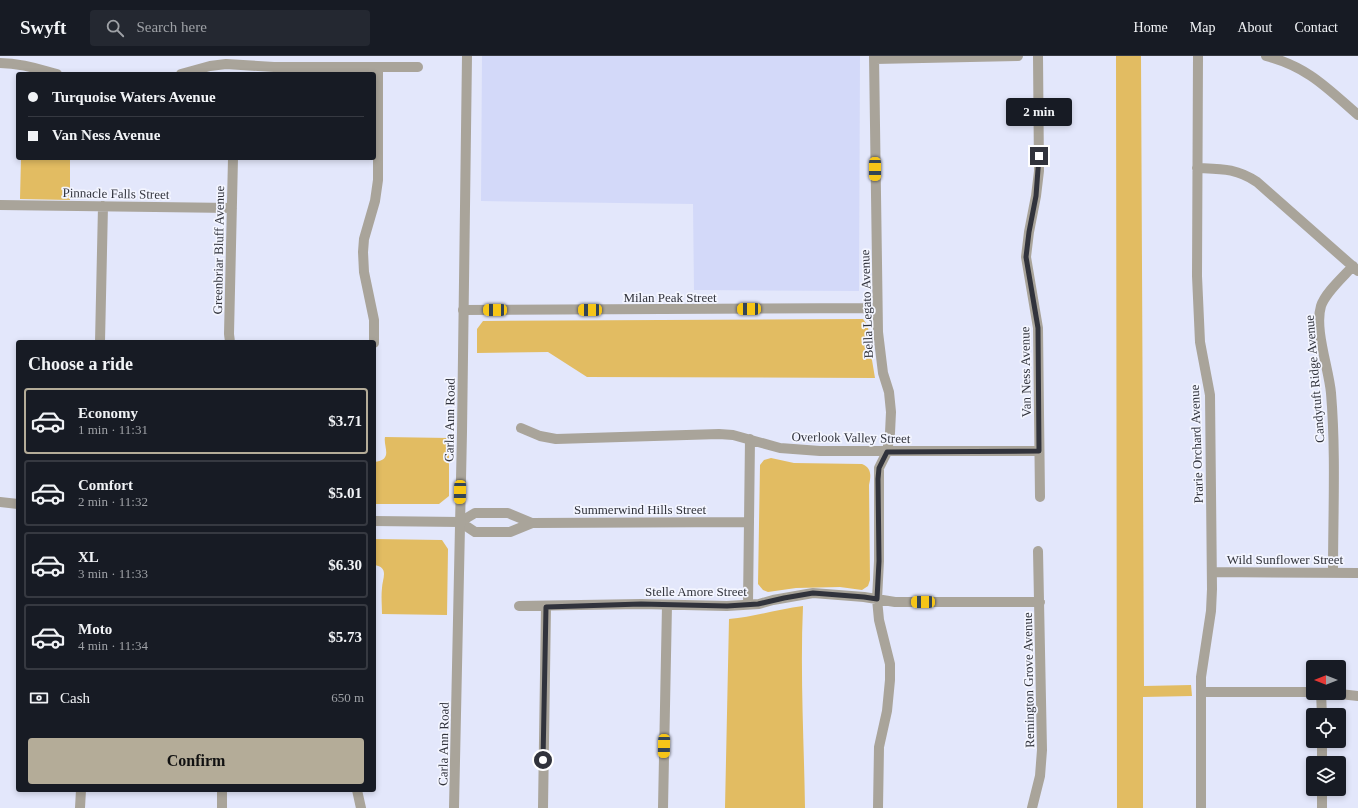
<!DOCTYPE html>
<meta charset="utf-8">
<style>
body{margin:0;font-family:"Times New Roman",serif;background:#242831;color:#f1f3f6;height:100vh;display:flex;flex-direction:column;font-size:15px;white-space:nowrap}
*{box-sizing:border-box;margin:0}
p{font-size:13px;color:#9ea1a6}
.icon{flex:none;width:22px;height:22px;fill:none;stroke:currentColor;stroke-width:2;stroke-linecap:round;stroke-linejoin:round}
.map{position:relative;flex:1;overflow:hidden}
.sheet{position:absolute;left:16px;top:284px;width:360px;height:452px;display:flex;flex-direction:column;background:#171b24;border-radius:4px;box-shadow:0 2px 6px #0003}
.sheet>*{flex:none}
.banner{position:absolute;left:16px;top:16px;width:360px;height:88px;border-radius:4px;box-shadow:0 2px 6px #0003;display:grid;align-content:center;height:88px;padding:0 12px;background:#171b24}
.needle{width:26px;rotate:270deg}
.fabs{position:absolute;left:1306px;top:604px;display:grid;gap:8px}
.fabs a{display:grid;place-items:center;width:40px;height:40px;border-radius:4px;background:#171b24;box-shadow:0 2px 6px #0003;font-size:20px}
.end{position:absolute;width:18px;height:18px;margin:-9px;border:5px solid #31333c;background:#fff;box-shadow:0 0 0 2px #fff}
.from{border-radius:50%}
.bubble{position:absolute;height:28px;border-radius:4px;background:#171b24;box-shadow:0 2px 6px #0003;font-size:13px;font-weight:800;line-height:28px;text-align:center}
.car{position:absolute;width:12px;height:24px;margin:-12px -6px;border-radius:5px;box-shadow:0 0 3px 1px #0007;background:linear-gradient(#f5c518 24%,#345 0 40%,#f5c518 0 76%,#345 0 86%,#f5c518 0)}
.banner b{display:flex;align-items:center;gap:14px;height:38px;font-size:15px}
.banner b+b{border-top:1px solid #363941}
.banner i{width:10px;height:10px;background:#f1f3f6}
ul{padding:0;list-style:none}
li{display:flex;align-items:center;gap:12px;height:66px;margin:0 8px 6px;padding:0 4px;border:2px solid #363941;border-radius:4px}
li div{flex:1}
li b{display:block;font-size:15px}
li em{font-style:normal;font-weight:800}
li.active{border-color:#b4ac98}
li>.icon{width:36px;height:36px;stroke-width:1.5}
h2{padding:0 12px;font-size:18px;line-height:48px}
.pay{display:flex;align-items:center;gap:10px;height:44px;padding:0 12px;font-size:15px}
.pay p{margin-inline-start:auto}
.button{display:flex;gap:8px;margin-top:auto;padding:8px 12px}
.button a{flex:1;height:46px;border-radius:4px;background:#b4ac98;color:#111;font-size:16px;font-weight:800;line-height:46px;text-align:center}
header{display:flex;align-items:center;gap:24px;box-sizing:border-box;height:56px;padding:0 20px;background:#171b24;border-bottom:1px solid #363941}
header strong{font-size:19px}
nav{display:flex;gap:22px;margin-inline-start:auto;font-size:14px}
.search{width:280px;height:36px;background:#242831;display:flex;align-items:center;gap:10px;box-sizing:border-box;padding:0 14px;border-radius:4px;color:#9ea1a6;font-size:15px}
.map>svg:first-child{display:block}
.built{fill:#d3d9f9}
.green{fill:#e2bc62}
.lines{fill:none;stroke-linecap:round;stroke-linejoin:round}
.minor{stroke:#a9a49a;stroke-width:10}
.tertiary{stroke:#a9a49a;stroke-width:10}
.route{stroke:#31333c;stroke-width:5}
.labels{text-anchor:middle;stroke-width:3.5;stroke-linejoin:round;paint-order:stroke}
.street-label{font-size:13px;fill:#31333c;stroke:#f3f5ff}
</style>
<header>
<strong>Swyft</strong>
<div class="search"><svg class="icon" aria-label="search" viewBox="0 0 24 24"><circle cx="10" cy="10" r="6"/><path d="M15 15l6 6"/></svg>Search here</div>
<nav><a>Home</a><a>Map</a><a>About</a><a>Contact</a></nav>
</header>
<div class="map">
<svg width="1358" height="752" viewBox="0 0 1358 752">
<rect width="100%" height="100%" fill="#e3e7fb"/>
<path class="built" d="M482,0H860L859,235L694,234L693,148L481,145Z"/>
<path class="green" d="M1116,0H1141L1144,630L1191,629L1192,640L1143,641V752H1117Z
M21,102H70V144L20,143Z
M863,263L868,270L869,286L875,322L587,321L548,296L477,297V273L483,265Z
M385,381L449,382V440L439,448H374V406C394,404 383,391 385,381Z
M771,402L794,407L862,408C872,412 871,420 869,429L870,524L868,530L862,534L840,531L796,532L768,536L763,534L758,528L760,409L764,404Z
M374,483L442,484L448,493L447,559L382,558C382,550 381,541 382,532C382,523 390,511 374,509Z
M803,550C800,617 804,685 805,752H725L729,563C754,561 778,553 803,550Z"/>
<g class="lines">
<path class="minor" d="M874,0L878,276L883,317L889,336L891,356L890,377L887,396L879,412V505L877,543L879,564L890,608V624L887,655L879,691L878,752
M1038,0L1039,115L1036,140L1029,176L1026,201L1038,272L1040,441
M1198,0L1197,220L1200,286L1210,339L1212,533L1211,555L1201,621V752
M1266,0C1308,11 1327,32 1358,59
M875,3L1018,0
M0,7C20,7 38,13 57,18
M181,18L210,10L226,8L274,11H418
M1197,112C1221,113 1236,112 1257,126L1358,215
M0,149L232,152
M463,254L877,252
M100,286L103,150
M230,286L229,278L233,102
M374,287V264L364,216L363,196L364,183L375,145L378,124V11
M521,372L540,380L556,383L719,378L733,379L780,392L820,395H1039
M0,446L18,448
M374,465L460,466
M460,466L475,476H510L532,467L749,466
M460,466L475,457H508L532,467
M1212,516L1358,517
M1333,517C1333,457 1336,397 1331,337C1329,313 1314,273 1321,250C1325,237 1343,221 1353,210
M748,548L750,383
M519,550L641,548L727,550L759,548L773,544L813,537L864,541L895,546H1040
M1201,636H1313
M1321,637L1322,659
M1331,637L1358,640
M1322,685V707
M1322,733V752
M357,734L361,752
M80,752L81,734
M222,752V734
M543,752L546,551
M663,752L667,549
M1032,752L1040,720L1042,694L1038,495"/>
<path class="tertiary" d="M454,752L462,376L467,0"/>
</g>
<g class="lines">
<path class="route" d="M543,704L546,551L641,548L727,550L758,548L784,542L813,537L864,541L877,543L879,505L878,423L879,412L887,396L1039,395L1038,272L1026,201L1029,176L1036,140L1039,100"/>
</g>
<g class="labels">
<g class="street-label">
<text transform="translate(116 137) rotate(1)" y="5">Pinnacle Falls Street</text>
<text transform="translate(218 194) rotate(-89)" y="5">Greenbriar Bluff Avenue</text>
<text x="670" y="246">Milan Peak Street</text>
<text transform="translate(866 248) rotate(-92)" y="5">Bella Legato Avenue</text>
<text transform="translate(1025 316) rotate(-91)" y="5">Van Ness Avenue</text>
<text transform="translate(1314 323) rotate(-95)" y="5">Candytuft Ridge Avenue</text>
<text transform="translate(449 364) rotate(-89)" y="5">Carla Ann Road</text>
<text transform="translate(851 381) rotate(1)" y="5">Overlook Valley Street</text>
<text transform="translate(1196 388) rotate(-92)" y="5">Prarie Orchard Avenue</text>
<text x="640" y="458">Summerwind Hills Street</text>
<text x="1285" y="508">Wild Sunflower Street</text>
<text x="696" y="540">Stelle Amore Street</text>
<text transform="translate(1028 624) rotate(-91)" y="5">Remington Grove Avenue</text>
<text transform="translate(443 688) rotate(-89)" y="5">Carla Ann Road</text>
</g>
</g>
</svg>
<div class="fabs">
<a><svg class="needle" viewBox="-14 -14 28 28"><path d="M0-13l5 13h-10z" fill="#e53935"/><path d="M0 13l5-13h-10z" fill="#9ea1a6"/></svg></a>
<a><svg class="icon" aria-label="locate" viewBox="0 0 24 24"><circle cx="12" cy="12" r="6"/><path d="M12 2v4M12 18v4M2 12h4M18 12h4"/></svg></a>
<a><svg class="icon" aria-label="layers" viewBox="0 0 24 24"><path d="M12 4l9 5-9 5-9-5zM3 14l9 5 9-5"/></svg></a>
</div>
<i class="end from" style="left:543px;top:704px"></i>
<i class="end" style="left:1039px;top:100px"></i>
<div class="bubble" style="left:1006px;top:42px;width:66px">2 min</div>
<i class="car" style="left:875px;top:113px;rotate:180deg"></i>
<i class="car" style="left:749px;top:253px;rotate:269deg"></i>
<i class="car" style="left:495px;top:254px;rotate:270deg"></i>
<i class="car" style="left:590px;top:254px;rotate:270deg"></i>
<i class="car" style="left:460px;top:436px;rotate:181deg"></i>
<i class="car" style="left:923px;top:546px;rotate:270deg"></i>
<i class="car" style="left:664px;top:690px;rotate:181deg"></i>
<div class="banner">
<b><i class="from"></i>Turquoise Waters Avenue</b>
<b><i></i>Van Ness Avenue</b>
</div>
<section class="sheet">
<h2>Choose a ride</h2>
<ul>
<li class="active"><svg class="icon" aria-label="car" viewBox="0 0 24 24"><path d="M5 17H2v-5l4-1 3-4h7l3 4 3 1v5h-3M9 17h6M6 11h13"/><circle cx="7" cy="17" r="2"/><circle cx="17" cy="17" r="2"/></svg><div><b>Economy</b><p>1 min · 11:31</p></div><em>$3.71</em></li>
<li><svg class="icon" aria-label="car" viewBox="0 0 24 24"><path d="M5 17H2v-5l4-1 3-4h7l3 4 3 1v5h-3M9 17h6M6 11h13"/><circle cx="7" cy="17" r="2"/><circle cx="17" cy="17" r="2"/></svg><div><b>Comfort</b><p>2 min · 11:32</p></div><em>$5.01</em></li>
<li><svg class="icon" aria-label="car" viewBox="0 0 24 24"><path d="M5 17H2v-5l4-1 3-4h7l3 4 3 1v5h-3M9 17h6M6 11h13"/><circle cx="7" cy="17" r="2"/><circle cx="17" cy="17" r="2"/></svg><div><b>XL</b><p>3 min · 11:33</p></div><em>$6.30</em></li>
<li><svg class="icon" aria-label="car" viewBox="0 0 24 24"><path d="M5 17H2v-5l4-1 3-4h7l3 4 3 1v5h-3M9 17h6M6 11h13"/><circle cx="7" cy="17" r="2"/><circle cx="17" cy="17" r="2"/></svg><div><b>Moto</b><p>4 min · 11:34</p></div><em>$5.73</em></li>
</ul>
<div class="pay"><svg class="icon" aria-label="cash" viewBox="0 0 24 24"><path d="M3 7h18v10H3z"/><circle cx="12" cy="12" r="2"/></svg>Cash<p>650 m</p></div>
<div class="button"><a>Confirm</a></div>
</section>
</div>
